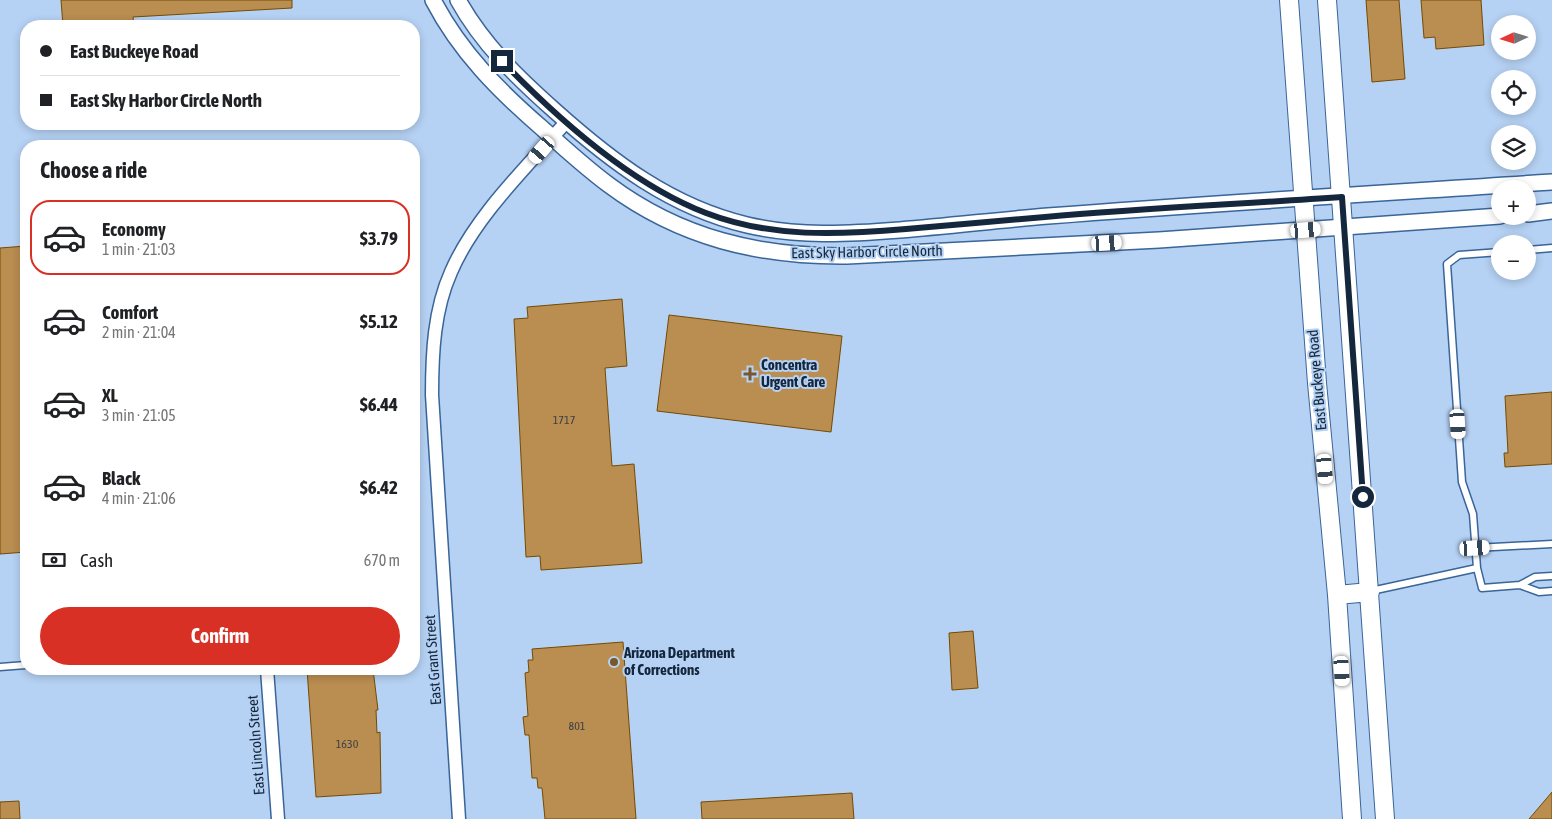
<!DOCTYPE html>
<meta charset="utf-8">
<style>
body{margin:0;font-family:"Asap Condensed",sans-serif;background:#f6f6f6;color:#202124;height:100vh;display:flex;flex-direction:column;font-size:19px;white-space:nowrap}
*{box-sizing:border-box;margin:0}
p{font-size:16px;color:#757577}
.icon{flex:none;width:28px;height:28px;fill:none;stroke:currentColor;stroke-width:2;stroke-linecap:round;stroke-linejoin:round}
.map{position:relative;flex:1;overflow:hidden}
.sheet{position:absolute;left:20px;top:140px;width:400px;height:535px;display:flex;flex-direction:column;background:#fff;border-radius:20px;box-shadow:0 2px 8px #0003}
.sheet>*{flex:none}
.guide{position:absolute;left:20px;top:20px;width:400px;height:110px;border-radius:20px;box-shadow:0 2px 8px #0003;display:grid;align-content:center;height:110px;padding:0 20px;background:#fff}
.needle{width:32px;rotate:266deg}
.buttons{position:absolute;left:1491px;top:15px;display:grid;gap:10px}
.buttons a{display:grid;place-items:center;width:45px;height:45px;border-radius:50%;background:#fff;box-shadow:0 2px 8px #0003;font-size:25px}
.end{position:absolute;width:22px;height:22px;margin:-11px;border:6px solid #15273d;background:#fff;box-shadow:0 0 0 2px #fff}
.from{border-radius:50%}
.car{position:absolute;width:15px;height:30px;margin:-15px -8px;border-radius:6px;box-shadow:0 0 4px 1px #0007;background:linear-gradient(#fff 24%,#345 0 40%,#fff 0 76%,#345 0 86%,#fff 0)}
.guide b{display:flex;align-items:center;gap:18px;height:48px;font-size:19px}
.guide b+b{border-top:1px solid #e0e0e0}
.guide i{width:12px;height:12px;background:#202124}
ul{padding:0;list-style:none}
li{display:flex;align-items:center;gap:15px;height:75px;margin:0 10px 8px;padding:0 10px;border:2px solid transparent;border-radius:20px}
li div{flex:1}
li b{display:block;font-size:19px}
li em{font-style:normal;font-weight:700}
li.active{border-color:#d93025}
li>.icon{width:45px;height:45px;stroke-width:1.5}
h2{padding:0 20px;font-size:22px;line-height:60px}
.pay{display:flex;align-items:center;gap:12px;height:55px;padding:0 20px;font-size:19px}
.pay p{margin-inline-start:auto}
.button{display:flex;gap:10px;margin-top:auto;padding:10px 20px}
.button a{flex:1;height:58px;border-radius:30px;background:#d93025;color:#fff;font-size:20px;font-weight:700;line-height:58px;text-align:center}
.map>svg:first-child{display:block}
.building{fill:#ba8d51;stroke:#744b01}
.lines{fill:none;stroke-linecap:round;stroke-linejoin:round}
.service-casing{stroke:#396598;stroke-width:9}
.minor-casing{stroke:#396598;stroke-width:15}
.tertiary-casing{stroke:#396598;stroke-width:18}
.secondary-casing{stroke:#396598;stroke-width:20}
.service{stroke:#fff;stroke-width:6}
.minor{stroke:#fff;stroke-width:12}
.tertiary{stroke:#fff;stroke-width:15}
.secondary{stroke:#fff;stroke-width:18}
.route{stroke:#15273d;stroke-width:6}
.poi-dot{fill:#77582d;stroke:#b5d1f3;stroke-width:2}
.labels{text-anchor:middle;stroke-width:4;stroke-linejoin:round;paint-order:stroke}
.number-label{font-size:12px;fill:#3e4042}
.street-label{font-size:15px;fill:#15273d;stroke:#b5d1f3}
.poi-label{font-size:15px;font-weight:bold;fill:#15273d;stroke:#b5d1f3;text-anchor:start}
</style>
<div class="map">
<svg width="1552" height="819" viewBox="0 0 1552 819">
<rect width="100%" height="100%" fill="#b5d1f3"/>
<path class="building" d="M61,0H292V8L133,17L134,26H63Z
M1366,0H1399L1405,79L1372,82Z
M1421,0H1481L1484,45L1436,49L1435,37L1424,38Z
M26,246V552L0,554V248Z
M622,299L627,366L605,368L612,466L634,464L642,563L541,570L540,556L526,557L514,319L528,318L527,307Z
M669,315L842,336L831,432L657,411Z
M1552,392V464L1505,467L1504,453H1508L1505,396Z
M973,631L978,688L952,690L949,633Z
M623,642L636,819H545L542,788H538L537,778H532L529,735H525L523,717L528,716L525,673L529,672L528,660H533L532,649Z
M307,669H373L378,710H376L377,733L380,732L381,793L316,797Z
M1552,792V819H1529Z
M852,793L854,819H702L701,802Z
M19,801L20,819H0V802Z"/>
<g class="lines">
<defs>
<path id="service" d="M1528,250L1552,248
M1475,548L1552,544
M1477,568L1482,588L1520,585L1539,592L1552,591
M1520,585L1535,577L1552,576
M1371,591L1477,568L1473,514L1462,482L1447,264L1459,255L1500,252
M0,667L26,665"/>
<path id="minor" d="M267,669L278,819
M459,819L432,395C432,353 434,310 451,272C475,216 527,167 567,121"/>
<path id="tertiary" d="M433,0C460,52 499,91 543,129C564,148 586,168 609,185C680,238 760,257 847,256L1159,240L1500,216
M458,0C483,45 518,78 555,111C612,162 671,207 747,225C798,237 848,234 900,230C950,226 999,220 1048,216C1216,203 1384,193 1552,182
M1528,214L1552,211"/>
<path id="secondary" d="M1289,0L1317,383L1337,595L1352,819
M1327,0L1385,819
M1337,595L1370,592"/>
</defs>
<use href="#service" class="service-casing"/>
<use href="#minor" class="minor-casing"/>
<use href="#tertiary" class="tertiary-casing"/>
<use href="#secondary" class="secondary-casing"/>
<use href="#service" class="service"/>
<use href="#minor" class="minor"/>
<use href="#tertiary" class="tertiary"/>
<use href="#secondary" class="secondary"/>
</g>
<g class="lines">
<path class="route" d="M502,61C558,119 631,184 706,213C771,238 838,235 906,229C952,225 999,221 1045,217C1144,208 1243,204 1342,197L1363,497"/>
</g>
<g class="poi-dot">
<path d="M747.5 366.5h5v5h5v5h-5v5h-5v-5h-5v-5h5z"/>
<circle cx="614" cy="662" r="5"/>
</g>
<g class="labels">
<g class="number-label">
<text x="564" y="424">1717</text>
<text x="577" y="730">801</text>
<text x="347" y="748">1630</text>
</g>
<g class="street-label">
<text transform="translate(867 252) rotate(-1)" y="5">East Sky Harbor Circle North</text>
<text transform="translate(1317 380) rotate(-95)" y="5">East Buckeye Road</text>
<text transform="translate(433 660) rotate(-94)" y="5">East Grant Street</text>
<text transform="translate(256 745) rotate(-94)" y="5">East Lincoln Street</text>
</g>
<g class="poi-label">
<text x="761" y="370">Concentra<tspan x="761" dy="17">Urgent Care</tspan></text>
<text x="624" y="658">Arizona Department<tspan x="624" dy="17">of Corrections</tspan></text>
</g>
</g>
</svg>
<div class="buttons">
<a><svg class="needle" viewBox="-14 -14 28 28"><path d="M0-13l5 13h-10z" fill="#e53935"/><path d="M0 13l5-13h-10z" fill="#757577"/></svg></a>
<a><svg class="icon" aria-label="locate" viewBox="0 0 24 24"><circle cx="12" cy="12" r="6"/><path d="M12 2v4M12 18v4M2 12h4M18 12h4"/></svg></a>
<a><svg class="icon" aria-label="layers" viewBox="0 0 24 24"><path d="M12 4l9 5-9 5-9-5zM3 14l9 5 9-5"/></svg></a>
<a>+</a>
<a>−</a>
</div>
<i class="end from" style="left:1363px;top:497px"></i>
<i class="end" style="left:502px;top:61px"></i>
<i class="car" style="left:542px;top:150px;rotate:221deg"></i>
<i class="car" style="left:1306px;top:230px;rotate:85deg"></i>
<i class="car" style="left:1107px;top:243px;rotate:87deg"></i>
<i class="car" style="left:1458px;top:424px;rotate:176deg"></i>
<i class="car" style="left:1325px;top:469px;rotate:175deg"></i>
<i class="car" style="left:1475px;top:548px;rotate:87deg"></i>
<i class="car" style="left:1342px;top:671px;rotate:176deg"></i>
<div class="guide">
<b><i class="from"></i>East Buckeye Road</b>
<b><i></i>East Sky Harbor Circle North</b>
</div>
<section class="sheet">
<h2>Choose a ride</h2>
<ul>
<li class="active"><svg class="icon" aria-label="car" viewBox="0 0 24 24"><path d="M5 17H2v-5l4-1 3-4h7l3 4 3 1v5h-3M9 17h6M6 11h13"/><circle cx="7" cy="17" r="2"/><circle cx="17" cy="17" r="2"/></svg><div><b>Economy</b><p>1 min · 21:03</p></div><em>$3.79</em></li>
<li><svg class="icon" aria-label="car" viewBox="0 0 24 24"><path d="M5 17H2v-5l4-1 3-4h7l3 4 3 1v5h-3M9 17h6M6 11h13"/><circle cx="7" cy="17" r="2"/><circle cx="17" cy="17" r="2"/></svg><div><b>Comfort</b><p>2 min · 21:04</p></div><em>$5.12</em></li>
<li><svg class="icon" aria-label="car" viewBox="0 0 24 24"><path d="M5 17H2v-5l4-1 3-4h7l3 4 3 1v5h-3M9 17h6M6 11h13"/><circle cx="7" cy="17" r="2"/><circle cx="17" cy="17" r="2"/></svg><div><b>XL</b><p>3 min · 21:05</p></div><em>$6.44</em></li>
<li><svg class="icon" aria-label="car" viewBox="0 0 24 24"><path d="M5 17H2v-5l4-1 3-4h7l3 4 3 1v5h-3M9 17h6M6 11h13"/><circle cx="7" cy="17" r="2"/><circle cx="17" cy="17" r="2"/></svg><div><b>Black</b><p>4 min · 21:06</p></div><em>$6.42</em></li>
</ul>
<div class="pay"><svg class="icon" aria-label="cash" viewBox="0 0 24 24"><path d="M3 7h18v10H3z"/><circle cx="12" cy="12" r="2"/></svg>Cash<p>670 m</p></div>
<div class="button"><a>Confirm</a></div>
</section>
</div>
